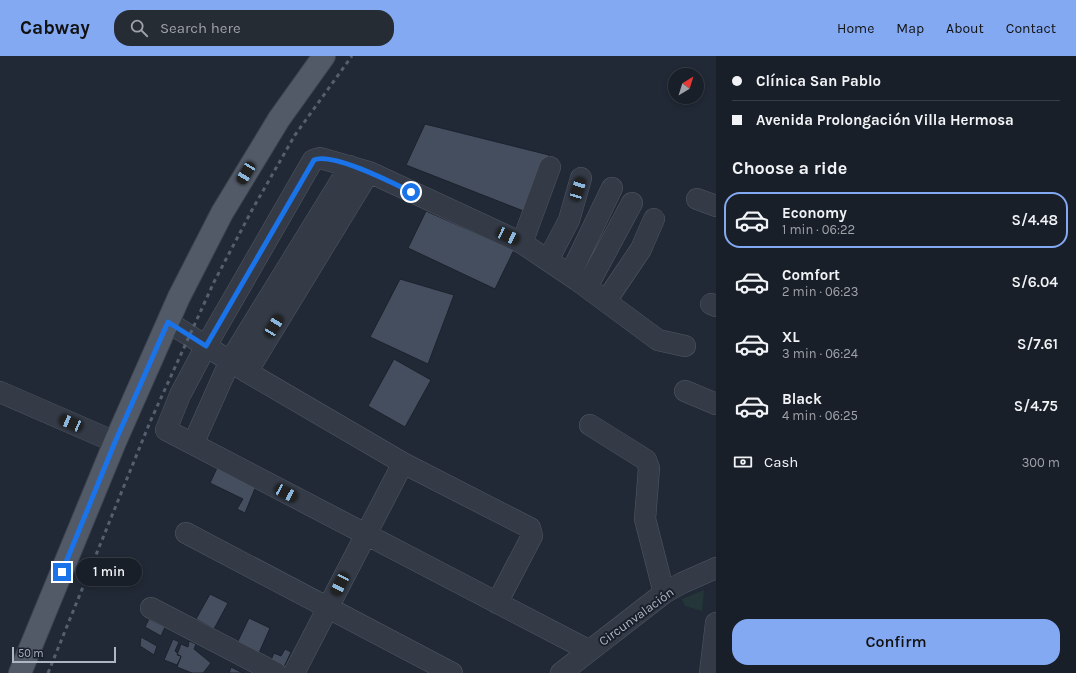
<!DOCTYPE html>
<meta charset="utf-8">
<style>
body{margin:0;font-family:Karla,sans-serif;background:#262c34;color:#f1f3f6;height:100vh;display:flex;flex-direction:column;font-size:15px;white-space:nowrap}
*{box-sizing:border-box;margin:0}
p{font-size:13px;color:#9fa2a8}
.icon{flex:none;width:22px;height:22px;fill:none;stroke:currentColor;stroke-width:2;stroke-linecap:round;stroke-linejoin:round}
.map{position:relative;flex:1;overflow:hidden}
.details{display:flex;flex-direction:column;background:#191f28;width:360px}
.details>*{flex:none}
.top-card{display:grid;align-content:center;height:88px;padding:0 16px;background:#191f28}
.needle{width:26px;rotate:38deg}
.controls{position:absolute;left:668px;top:12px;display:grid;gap:8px}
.controls a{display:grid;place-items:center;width:36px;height:36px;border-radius:50%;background:#191f28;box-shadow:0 2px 6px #0003,0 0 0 1px #373d45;font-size:20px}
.scale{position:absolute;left:12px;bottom:10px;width:104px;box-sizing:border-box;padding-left:4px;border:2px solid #aeb5c3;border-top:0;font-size:11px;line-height:14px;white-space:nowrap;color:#aeb5c3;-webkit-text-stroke:3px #1a202b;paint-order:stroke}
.end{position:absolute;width:18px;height:18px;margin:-9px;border:5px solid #1a73e8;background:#fff;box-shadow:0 0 0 2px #fff}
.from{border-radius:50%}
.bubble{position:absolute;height:28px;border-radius:14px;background:#191f28;box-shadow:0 2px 6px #0003,0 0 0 1px #373d45;font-size:13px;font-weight:600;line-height:28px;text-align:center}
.car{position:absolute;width:12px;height:24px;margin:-12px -6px;border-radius:5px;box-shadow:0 0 3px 1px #0007;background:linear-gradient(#222 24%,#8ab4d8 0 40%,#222 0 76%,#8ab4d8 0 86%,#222 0)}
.top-card b{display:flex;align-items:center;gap:14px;height:38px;font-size:15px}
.top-card b+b{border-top:1px solid #373d45}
.top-card i{width:10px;height:10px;background:#f1f3f6}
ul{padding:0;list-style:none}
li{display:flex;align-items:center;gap:12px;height:56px;margin:0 8px 6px;padding:0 8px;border:2px solid transparent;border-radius:16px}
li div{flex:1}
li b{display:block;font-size:15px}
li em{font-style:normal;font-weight:600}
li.on{border-color:#84a9f3}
li>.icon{width:36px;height:36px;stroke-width:1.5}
h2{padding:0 16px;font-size:18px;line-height:48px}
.pay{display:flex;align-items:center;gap:10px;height:44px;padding:0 16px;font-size:15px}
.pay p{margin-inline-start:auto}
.button{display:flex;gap:8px;margin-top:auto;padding:8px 16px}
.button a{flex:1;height:46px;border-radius:16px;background:#84a9f3;color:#111;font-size:16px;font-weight:600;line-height:46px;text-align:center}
header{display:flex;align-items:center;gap:24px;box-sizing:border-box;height:56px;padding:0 20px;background:#84a9f3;color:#111}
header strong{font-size:19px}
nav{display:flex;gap:22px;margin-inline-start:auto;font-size:14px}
.search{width:280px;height:36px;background:#262c34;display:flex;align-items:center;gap:10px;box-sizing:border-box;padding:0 14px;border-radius:16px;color:#9fa2a8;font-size:15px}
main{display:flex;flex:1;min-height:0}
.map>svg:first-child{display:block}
.green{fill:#243638}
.building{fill:#444e5e;stroke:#1c222d}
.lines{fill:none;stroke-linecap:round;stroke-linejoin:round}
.minor-casing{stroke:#515864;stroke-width:22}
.major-casing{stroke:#3d4450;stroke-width:24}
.minor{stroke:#343b47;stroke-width:21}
.major{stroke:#525a67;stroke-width:22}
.rail{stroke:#565f6e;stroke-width:3;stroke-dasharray:4 4;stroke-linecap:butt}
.route{stroke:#1a73e8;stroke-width:5}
.labels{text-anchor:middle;stroke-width:4;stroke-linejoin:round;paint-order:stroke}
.street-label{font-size:13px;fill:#aeb5c3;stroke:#1a202b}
</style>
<header>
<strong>Cabway</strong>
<div class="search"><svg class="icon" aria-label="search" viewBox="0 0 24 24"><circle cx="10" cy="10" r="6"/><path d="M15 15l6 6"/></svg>Search here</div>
<nav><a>Home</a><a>Map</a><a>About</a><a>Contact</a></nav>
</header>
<main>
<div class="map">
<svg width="716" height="617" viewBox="0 0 716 617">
<rect width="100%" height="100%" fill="#212936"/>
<path class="green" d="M704,534L702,555L685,550L682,543Z"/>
<path class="building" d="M425,68L549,99L526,156L406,109Z
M426,155L514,194L495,233L408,192Z
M400,223L454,239L428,308L370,281Z
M394,303L431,324L405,371L368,350Z
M217,412L256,430L245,457L237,453L243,443L210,427Z
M210,538L228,547L214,573L196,563Z
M249,562L270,572L259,597L237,587Z
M149,563L165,571L161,580L145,571Z
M141,581L157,590L154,599L140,590Z
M173,583L179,586L175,595L181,601L177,609L164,604Z
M189,585L196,588L194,593L211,607L203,617H192L177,611L181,600L177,599L181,588L188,591Z
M285,593L291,596L284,611L271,604L274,597L281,600Z
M231,611L243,617H229Z"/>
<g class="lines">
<defs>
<path id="minor" d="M697,143L716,150
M522,187L550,111
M548,204L569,164L581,122
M570,219L612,132
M587,231L632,147
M606,245L641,193L654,163
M711,248L716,250
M168,266L247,316L403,407L530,472L532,480L497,547
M247,316L369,116
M685,335L716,348
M0,336L115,386
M590,369L646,404L649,412L645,463L664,537
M193,388L230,305L350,110
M186,477L452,617
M151,552L276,617
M588,594L166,374L180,339L206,290L313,104L320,102L369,116L522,187L577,224L658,284L685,290
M294,617L403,407
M561,617L664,537L682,527L716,512
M710,617L716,567"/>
<path id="major" d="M20,617L115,386L179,241L222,157L279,63L324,0"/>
</defs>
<use href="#minor" class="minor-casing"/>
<use href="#major" class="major-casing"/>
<use href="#minor" class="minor"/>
<use href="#major" class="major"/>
<path class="rail" d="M48,617L150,366L214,226L252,154L295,79L352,0"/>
</g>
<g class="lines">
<path class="route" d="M62,516L115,386L168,266L206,290L314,104C332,96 391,126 411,136"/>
</g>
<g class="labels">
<g class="street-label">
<text transform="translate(636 560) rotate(-36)" y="5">Circunvalación</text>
</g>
</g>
</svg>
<div class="controls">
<a><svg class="needle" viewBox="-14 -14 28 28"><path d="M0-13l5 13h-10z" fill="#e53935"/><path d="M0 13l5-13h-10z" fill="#9fa2a8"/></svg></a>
</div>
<div class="scale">50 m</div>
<i class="end from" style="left:411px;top:136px"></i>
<i class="end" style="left:62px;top:516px"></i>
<div class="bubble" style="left:76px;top:502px;width:66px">1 min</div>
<i class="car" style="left:246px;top:117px;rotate:211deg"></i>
<i class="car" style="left:578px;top:133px;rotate:17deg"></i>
<i class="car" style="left:508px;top:180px;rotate:115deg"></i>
<i class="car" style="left:274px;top:270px;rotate:31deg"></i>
<i class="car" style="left:71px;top:367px;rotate:293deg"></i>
<i class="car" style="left:286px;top:437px;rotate:118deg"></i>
<i class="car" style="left:340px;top:528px;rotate:207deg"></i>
</div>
<section class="details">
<div class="top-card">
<b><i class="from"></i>Clínica San Pablo</b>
<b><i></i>Avenida Prolongación Villa Hermosa</b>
</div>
<h2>Choose a ride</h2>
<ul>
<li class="on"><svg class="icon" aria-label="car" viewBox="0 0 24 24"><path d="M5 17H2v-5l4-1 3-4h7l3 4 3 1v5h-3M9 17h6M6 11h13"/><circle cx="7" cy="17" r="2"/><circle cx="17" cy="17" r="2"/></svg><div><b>Economy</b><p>1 min · 06:22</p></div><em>S/4.48</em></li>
<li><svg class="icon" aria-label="car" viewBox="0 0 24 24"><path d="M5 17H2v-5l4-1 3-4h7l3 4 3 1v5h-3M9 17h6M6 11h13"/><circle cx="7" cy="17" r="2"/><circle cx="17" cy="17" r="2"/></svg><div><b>Comfort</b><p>2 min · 06:23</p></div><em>S/6.04</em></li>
<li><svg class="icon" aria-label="car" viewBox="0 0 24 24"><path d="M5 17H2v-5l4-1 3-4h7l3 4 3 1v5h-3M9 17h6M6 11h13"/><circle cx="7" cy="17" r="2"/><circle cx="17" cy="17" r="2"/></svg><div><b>XL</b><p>3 min · 06:24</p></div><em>S/7.61</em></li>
<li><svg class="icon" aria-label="car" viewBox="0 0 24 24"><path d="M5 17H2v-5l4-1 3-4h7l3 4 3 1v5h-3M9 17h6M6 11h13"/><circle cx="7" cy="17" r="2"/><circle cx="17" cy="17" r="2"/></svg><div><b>Black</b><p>4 min · 06:25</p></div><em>S/4.75</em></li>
</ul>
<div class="pay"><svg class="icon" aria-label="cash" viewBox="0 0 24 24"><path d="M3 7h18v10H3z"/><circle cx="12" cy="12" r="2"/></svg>Cash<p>300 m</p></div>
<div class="button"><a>Confirm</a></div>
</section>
</main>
